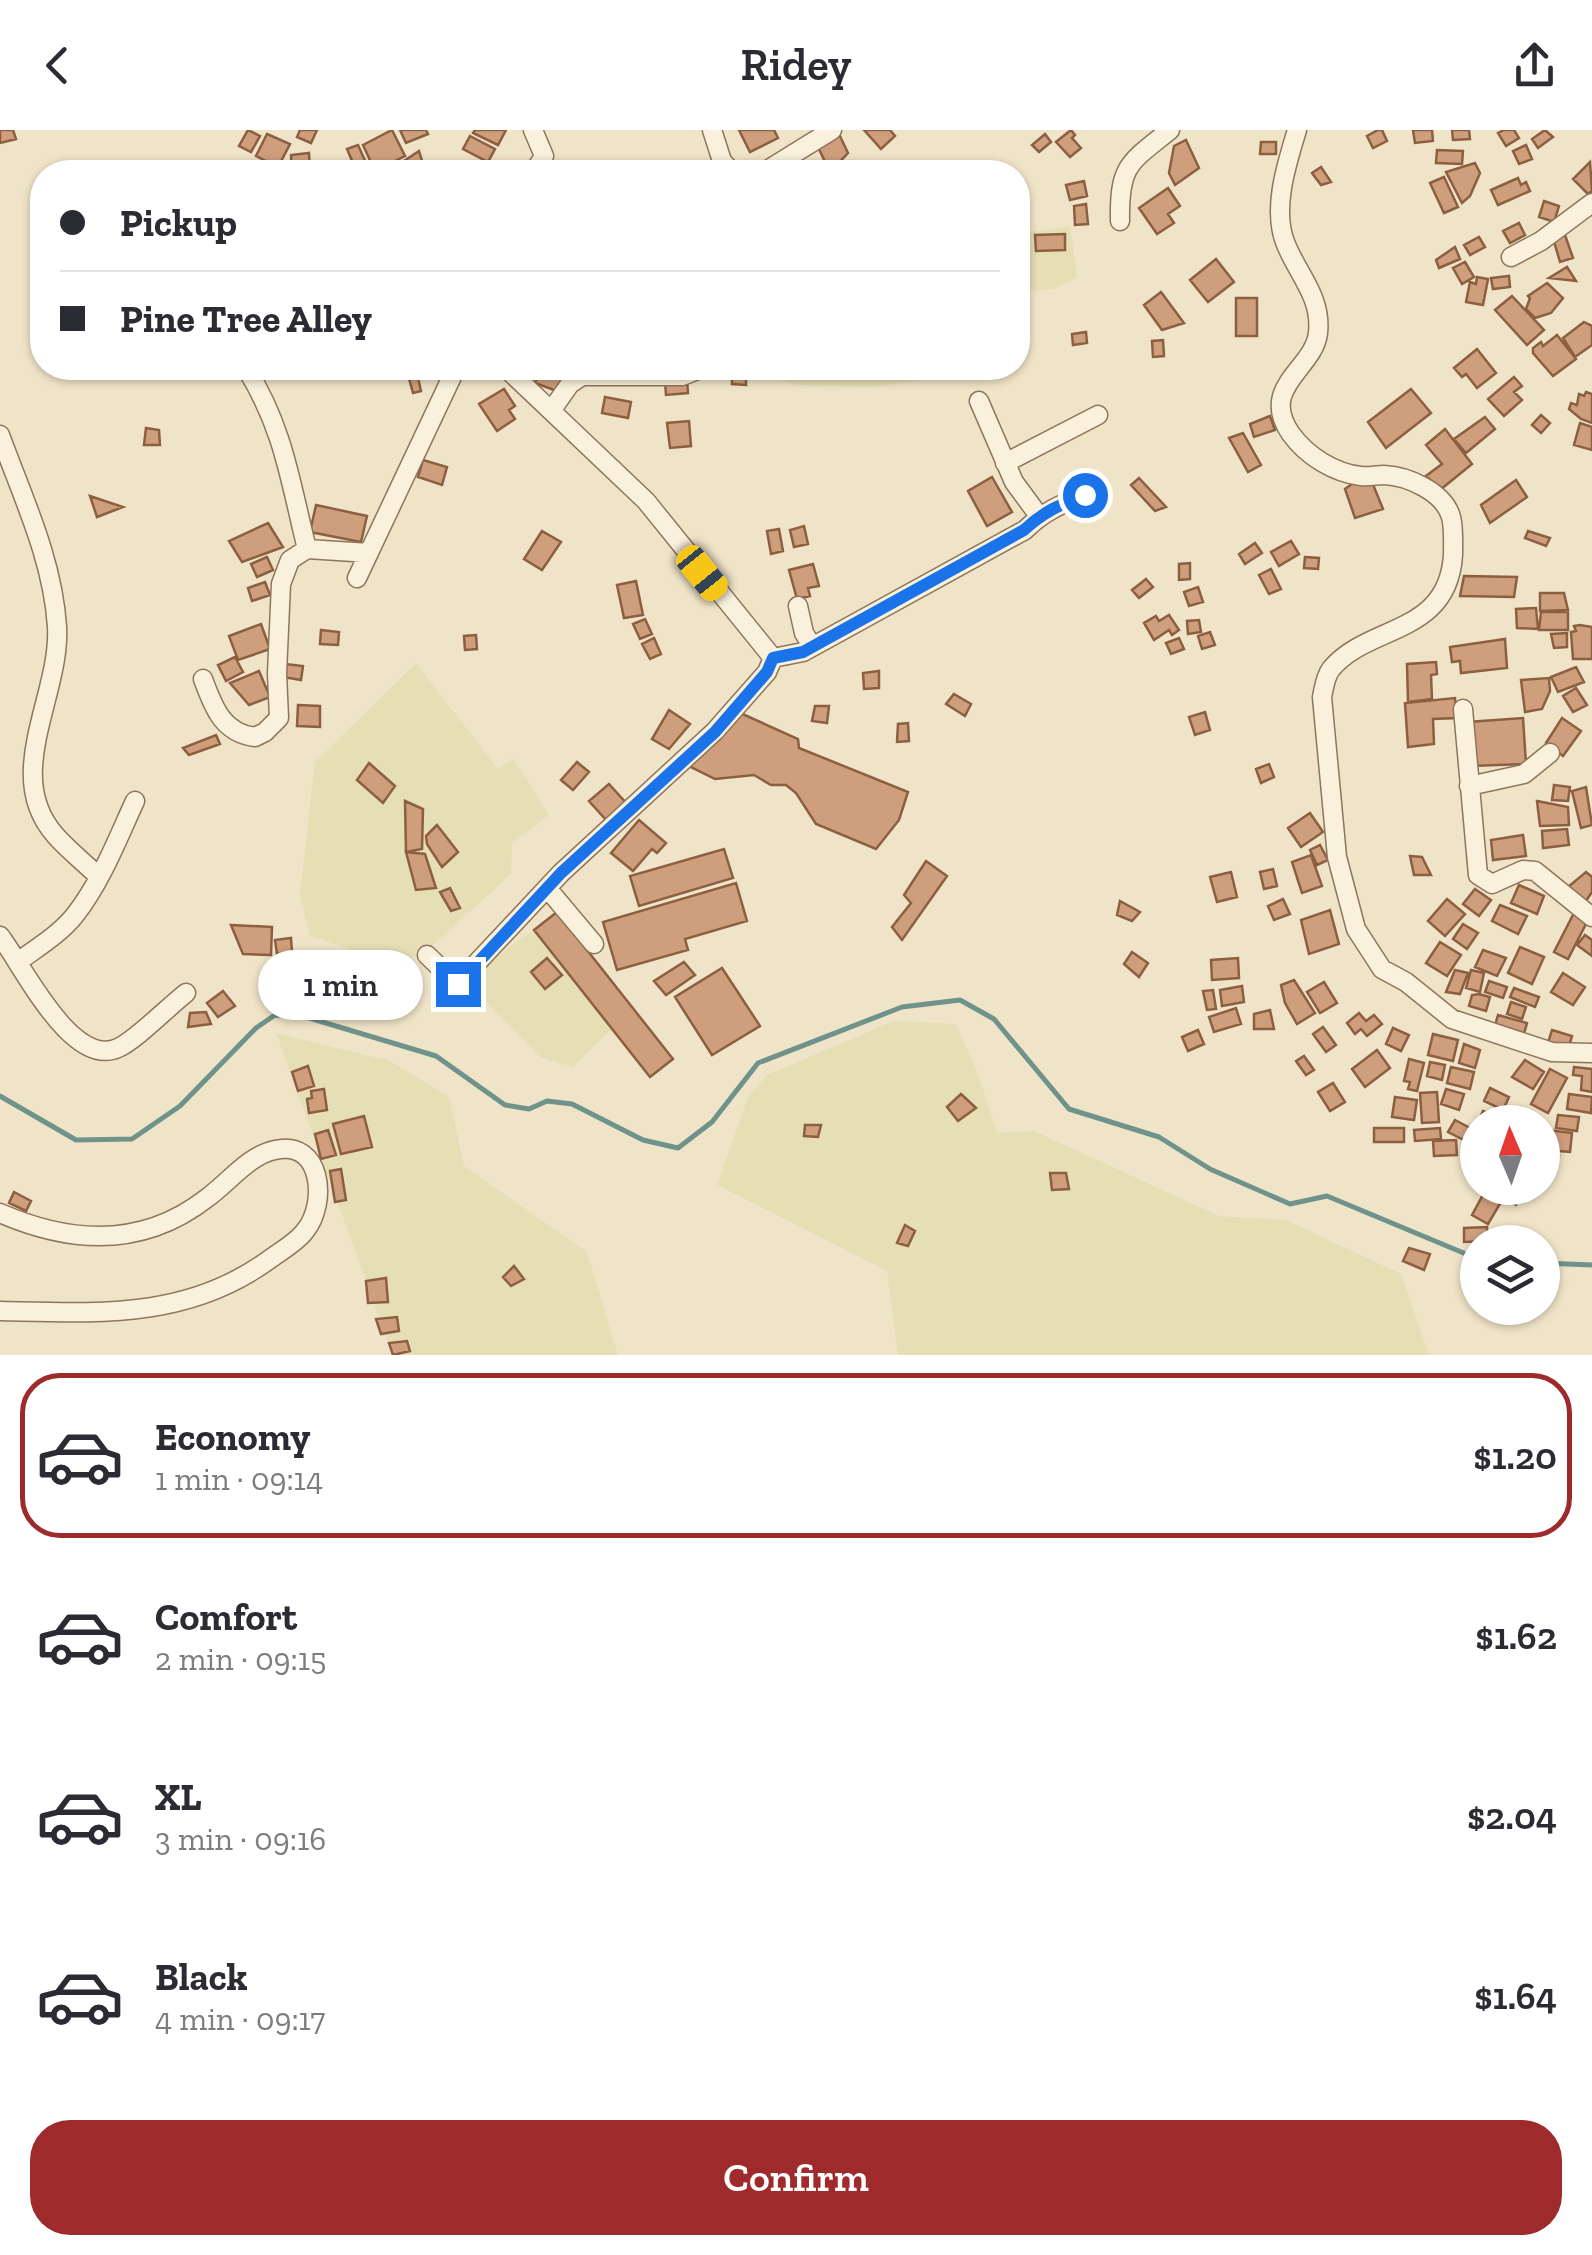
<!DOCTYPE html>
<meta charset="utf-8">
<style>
body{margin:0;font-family:"Zilla Slab",serif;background:#f2f2f3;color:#2b2b33;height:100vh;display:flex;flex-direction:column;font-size:38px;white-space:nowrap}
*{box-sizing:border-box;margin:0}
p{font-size:32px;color:#7c7c81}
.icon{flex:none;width:55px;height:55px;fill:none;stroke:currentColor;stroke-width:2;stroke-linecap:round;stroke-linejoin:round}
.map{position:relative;height:1225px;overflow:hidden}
.details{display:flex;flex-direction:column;background:#fff;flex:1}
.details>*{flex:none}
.banner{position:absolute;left:30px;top:30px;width:1000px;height:220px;border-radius:40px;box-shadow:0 2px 8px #0004;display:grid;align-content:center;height:220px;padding:0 30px;background:#fff}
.needle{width:65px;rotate:358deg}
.controls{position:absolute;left:1460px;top:975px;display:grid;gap:20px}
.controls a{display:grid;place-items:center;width:100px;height:100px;border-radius:50%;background:#fff;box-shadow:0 2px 8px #0004;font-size:50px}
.end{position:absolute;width:45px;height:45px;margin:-22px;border:12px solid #1a73e8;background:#fff;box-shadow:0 0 0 5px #fff}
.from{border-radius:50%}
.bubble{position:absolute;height:70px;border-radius:35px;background:#fff;box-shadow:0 2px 8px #0004;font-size:32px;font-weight:600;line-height:70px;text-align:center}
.car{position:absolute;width:30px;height:60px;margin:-30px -15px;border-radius:12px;box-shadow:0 0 8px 2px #0007;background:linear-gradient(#f5c518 24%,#345 0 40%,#f5c518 0 76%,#345 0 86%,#f5c518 0)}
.banner b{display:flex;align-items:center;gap:35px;height:95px;font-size:38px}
.banner b+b{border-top:2px solid #e1e1e2}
.banner i{width:25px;height:25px;background:#2b2b33}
ul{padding:18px 0 0;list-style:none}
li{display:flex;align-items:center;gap:30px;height:165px;margin:0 20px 15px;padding:0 10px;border:5px solid transparent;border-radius:40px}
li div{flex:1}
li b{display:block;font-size:38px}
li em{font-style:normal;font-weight:600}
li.on{border-color:#9e2a2b}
li>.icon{width:90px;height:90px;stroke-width:1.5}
.cta{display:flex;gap:20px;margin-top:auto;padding:20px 30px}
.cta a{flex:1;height:115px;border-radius:40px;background:#9e2a2b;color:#fff;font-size:40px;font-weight:600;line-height:115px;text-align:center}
header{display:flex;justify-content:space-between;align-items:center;height:130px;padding:0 30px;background:#fff;font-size:45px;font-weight:600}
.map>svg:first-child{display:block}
.farmland{fill:#e6deb5}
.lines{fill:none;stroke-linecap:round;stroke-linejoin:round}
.stream{stroke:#6f938a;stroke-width:5}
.building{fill:#cf9f7d;stroke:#8d5f41;stroke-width:2.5}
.minor-casing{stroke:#8d765c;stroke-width:21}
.minor{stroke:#faf1dc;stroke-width:18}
.route{stroke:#1a73e8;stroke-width:12}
</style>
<header><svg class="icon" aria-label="back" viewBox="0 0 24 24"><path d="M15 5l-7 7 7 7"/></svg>Ridey<svg class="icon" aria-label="share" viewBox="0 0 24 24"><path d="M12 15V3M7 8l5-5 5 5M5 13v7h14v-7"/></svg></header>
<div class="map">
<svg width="1592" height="1225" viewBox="0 0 1592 1225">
<rect width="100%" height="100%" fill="#f0e4c8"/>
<path class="farmland" d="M1070,96L1077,147L1054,159L1031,161L1018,137V104Z
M743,238H927V239L926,246L911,252L871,257L796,255Z
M416,533L498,639L513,628L549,685L512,713L511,744L422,825L382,830L310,806L300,764L315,632Z
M534,800L612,899L573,937L540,927L464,850Z
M894,891L956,894L979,947L997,1003L1034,1001L1219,1086L1286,1090L1401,1144L1429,1225H898L887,1141L717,1055L748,967L767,945Z
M276,903L390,931L449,967L464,1036L587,1122L618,1225H393Z"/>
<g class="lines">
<path class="stream" d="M0,966L76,1010L132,1009L180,976L256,898L275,885L306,887L436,926L505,975L529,979L547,971L572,974L643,1010L678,1018L712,992L758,933L902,877L960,870L994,889L1069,979L1159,1007L1210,1039L1290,1074L1327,1066L1478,1129
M1542,1133L1592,1135"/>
</g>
<path class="building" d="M0,0H13L16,9L0,13Z
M248,0L260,6L251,22L239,16Z
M300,0H317L311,13L297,7Z
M392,0L405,26L375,41L363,15Z
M400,0H426L428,4L406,13Z
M475,0H506L498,15L473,3Z
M739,0H774L778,8L750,22Z
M864,0H890L895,6L881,19Z
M1071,0L1075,5L1072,8L1081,18L1070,27L1056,12Z
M1378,0H1382L1387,11L1373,18L1367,6Z
M1413,0H1432L1433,11L1415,13Z
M1452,0H1469L1470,9L1453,10Z
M1504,0H1514L1519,8L1506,16L1498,3Z
M1545,0L1553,7L1538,18L1532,9Z
M838,2L848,23L830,42L816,13Z
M267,4L290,14L278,37L256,26Z
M1045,4L1051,12L1039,22L1032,15Z
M470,6L495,19L488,32L463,19Z
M1186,10L1199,38L1175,55L1169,43L1174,16Z
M1261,12H1276V24H1260Z
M358,15L367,35L356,40L347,19Z
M1526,15L1532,29L1519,34L1513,21Z
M1437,20L1463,21L1462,34L1436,33Z
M419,21L423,34L411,42H401L398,35Z
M309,23L310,42H292L291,25Z
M1590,32L1592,61L1588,64L1573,49Z
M1475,33L1480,43L1470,66L1462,73L1446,42Z
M1321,37L1331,52L1321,55L1312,43Z
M1444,47L1458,77L1444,83L1430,53Z
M1518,48L1521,55L1526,52L1530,61L1498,75L1491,60Z
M1084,51L1087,66L1070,70L1066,55Z
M1168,58L1180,76L1168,84L1174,93L1157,104L1139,78Z
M1544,71L1559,76L1554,92L1539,87Z
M1086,74L1088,94L1075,95L1074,76Z
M1519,93L1525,105L1510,113L1503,101Z
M1065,104V120L1036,121L1035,105Z
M1565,105L1573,128L1560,132L1553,108Z
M1479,107L1485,117L1470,125L1464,115Z
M1455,117L1460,129L1439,138L1436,130Z
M1216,129L1234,152L1208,172L1190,150Z
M1465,132L1474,147L1462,154L1453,138Z
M1567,137L1576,151L1549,148Z
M1509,146L1510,157L1493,159L1491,148Z
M1477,147L1488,149L1483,175L1466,172L1470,152L1476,154Z
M1547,153L1563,168L1551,183L1535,188L1526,179L1530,168L1528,166Z
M1161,162L1184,193L1162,200L1144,175Z
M1512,166L1544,200L1527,215L1495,180Z
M1236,168H1257V206H1236Z
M1584,192L1592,196V215L1575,227L1563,208Z
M1086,202L1087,213L1073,215L1072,204Z
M1557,205L1576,229L1553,246L1533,223V218L1541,212L1543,216Z
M1163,210L1164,226L1153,227L1152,211Z
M1477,219L1496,243L1477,258L1466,244L1462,247L1454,238Z
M541,238H571L562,263L535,253Z
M732,239H746V255L732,254Z
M417,243L421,261L413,263L408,245Z
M1514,247L1522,256L1514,262L1522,270L1504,286L1488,269Z
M687,249L688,263L666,265L665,251Z
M504,259L515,276L509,280L515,289L497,301L479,274Z
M1411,259L1431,283L1386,318L1368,292Z
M1586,262L1592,264V293L1581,289L1569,279L1571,273L1577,275L1579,264L1584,266Z
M605,267L631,272L628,288L602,283Z
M1541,285L1550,293L1541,303L1532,295Z
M1270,286L1275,300L1254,307L1250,294Z
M1485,287L1495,299L1466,323L1454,309Z
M689,291L691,316L670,318L667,293Z
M1580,293L1592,297V320L1574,315Z
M146,298L159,300L160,315H144Z
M1445,299L1472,334L1440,360L1426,346L1442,334L1426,315Z
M1243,303L1261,335L1248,342L1229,308Z
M423,330L447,337L442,355L418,347Z
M992,347L1012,382L987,396L968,361Z
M1139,348L1166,377L1155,381L1131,355Z
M1516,350L1527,367L1490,393L1481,375Z
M1372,352L1383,379L1355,388L1345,359L1352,354Z
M90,366L123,377L97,387Z
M316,375L367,386L361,412L310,402Z
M268,393L283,417L242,432L229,411Z
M804,396L808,414L794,417L790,400Z
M779,399L783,421L771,424L767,401Z
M542,401L561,412L542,440L524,429Z
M1528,401L1550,408L1546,416L1525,408Z
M1291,411L1299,424L1279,436L1271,422Z
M1255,413L1262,423L1245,434L1239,424Z
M267,427L273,440L257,447L251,434Z
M1305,427L1319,428L1318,439L1304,438Z
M1190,433V449L1179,450V434Z
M813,434L819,456L808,458L810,466L797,469L789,440Z
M1271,439L1281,459L1269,464L1259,445Z
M1464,446L1517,447L1514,467L1460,466Z
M1146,449L1153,457L1139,468L1132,460Z
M636,451L643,485L624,488L617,455Z
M265,452L270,465L252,471L248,458Z
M1198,457L1203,472L1189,476L1184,462Z
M1540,463H1564L1568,480L1540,481Z
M1536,478L1538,499L1517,498L1516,479Z
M1541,482H1568V500H1539Z
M1169,485L1179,500L1172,505L1169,500L1154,510L1144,493L1156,486L1159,491Z
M645,489L652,504L640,509L633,494Z
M1199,490L1201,502L1188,504L1187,491Z
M261,494L270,519L238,530L229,506Z
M1580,495L1592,497V529H1573L1571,502L1576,501L1574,496Z
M321,500L339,502L338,515L320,514Z
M1210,502L1215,515L1202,519L1198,506Z
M1567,503V517L1554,518L1551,504Z
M476,505L477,519L465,520L464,506Z
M654,508L661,524L650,529L642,514Z
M1179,508L1184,519L1171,524L1166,513Z
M1505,509L1507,538L1461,543L1460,531L1452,532L1450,517Z
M235,527L243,542L226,551L218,535Z
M1436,532L1437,544L1431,545L1432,569L1408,572L1407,534Z
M285,534L303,536L301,550L283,547Z
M1576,537L1584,552L1558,562L1551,547Z
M259,541L270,567L249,575L230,553Z
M879,541V558L864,559L863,543Z
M1549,548L1550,561L1542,579L1525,582L1521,550Z
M1576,558L1587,575L1573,582L1563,566Z
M954,564L971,574L965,586L946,574Z
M1455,568L1457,588L1433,589L1434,614L1408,617L1405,573Z
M298,575L320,576V597L297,596Z
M815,576H829L827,593L812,591Z
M669,580L690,594L669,619L652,609Z
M738,582L798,609L799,618L908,662L899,690L876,719L816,694L796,663L786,655H771L754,645L715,649L689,636Z
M1205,582L1210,600L1195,605L1189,587Z
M1523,588L1526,634L1470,636L1468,592Z
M1562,588L1581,601L1563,626L1546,613Z
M908,593L909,611L897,612L898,594Z
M216,605L220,614L189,625L183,618Z
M577,632L589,642L573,660L561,650Z
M369,633L395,656L383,673L357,650Z
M1269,634L1274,647L1261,653L1256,639Z
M609,654L627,674L607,691L589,671Z
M1554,655L1570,657L1568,671L1552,670Z
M1586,657L1592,695L1581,698L1572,661Z
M405,671L423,679L422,719L406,722Z
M1537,671L1568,677L1569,695L1540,696Z
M1310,683L1323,702L1301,717L1288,698Z
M639,690L666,713L657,723L652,719L633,741L611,723Z
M437,695L458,722L442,737L427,714L426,706Z
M1567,699L1569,715L1543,718L1542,701Z
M1523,705L1526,726L1493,730L1491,710Z
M1320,715L1328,730L1317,735L1310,720Z
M724,719L733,748L639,776L630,746Z
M406,722L425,724L436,758L416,760Z
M1311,725L1322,756L1302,763L1292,732Z
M1410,726L1422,727L1431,745H1414Z
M926,731L947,746L902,810L892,797L911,773L904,765Z
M1273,739L1277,756L1264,759L1260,742Z
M1231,742L1237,767L1217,772L1210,747Z
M1586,742L1592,747V762L1584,774L1563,761Z
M736,753L747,791L685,809L688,820L617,840L603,792Z
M1519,755L1544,766L1537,784L1511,773Z
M450,758L460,778L451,781L440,762Z
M1475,759L1491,770L1479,786L1463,774Z
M1283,769L1290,784L1274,790L1268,776Z
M1447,769L1465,784L1445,806L1428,791Z
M1120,771L1140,782L1132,791L1117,785Z
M1500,775L1527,786L1518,804L1492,791Z
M1576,779L1588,790L1568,829L1554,822Z
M1330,780L1339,814L1309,824L1301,790Z
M557,782L673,929L650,947L534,800Z
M1463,794L1478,803L1467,819L1453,809Z
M231,795L272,797L271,825L243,824Z
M1585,805L1592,810V826L1577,815Z
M291,808L292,822L277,824L275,810Z
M1440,812L1461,825L1447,846L1426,833Z
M1520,817L1544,827L1532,854L1508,843Z
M1483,820L1506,828L1497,846L1475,837Z
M1132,822L1148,833L1139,847L1124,834Z
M547,828L562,845L545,859L531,842Z
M1238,828L1239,848L1212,850L1211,830Z
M684,832L695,845L666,865L654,851Z
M722,838L760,896L712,925L675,867Z
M1455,840L1468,843L1460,864L1446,862Z
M1471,840L1484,843L1480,862L1466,858Z
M1563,843L1585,857L1573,875L1551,862Z
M1294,850L1315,883L1297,894L1285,873L1281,855Z
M1489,851L1507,857L1503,868L1485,862Z
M1324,852L1337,873L1320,883L1307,862Z
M1242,856L1244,872L1222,876L1220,860Z
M1514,858L1539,867L1535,877L1510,867Z
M1213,860L1216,879L1207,880L1203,861Z
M223,861L235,876L218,887L207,873Z
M1479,864L1490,867L1486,881L1469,876L1472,865Z
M1511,872L1526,877L1522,889L1507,884Z
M1236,878L1241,894L1214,902L1209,887Z
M1270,880L1274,899H1254V884Z
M206,882L211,894L188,897L190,883Z
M1359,883L1366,891L1374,885L1382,894L1367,906L1361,899L1355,904L1347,893Z
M1498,885L1527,893L1523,907L1494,899Z
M1323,897L1336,915L1326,922L1313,904Z
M1393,898L1409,905L1401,921L1386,914Z
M1198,900L1204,914L1188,921L1182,907Z
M1552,900L1572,906L1567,923L1547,916Z
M1433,904L1458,910L1453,931L1428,925Z
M1464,914L1480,920L1475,938L1459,933Z
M1377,920L1390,938L1365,957L1352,939Z
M1304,926L1314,940L1306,945L1296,931Z
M1409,929L1424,933L1417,961L1408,959L1410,952L1404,951Z
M1525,930L1544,942L1533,959L1512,947Z
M1430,932L1445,935L1442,950L1427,946Z
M308,936L314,956L298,961L292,942Z
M1451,937L1474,942L1470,959L1447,953Z
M1574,937L1592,939V962L1581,960L1582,946L1573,945Z
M1550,939L1567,948L1548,983L1531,974Z
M1333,953L1345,972L1330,981L1318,962Z
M1490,958L1509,967L1503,980L1484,971Z
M324,959L327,980L309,983L307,969L312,968L311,961Z
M1446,959L1464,964L1459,980L1441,974Z
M1437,962L1439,992L1422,993L1420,963Z
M961,964L976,978L958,991L947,977Z
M1569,964L1592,967L1591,983L1567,979Z
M1395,967L1417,970L1414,990L1392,987Z
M1483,981L1504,989L1503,992H1478Z
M1558,985L1579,987L1577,1001L1556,998Z
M364,986L372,1017L341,1024L333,994Z
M1455,990L1474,1000L1468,1012L1448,1002Z
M805,995H821L818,1007L804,1006Z
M1374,998H1404V1012H1374Z
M1440,998L1441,1009L1415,1011L1414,1000Z
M328,1000L336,1025L321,1029L315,1004Z
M1548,1000L1572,1003L1570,1022L1546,1020Z
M1456,1010L1457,1025L1434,1026L1433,1011Z
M1542,1021L1559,1026L1553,1041L1542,1037Z
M341,1039L346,1070L335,1072L330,1041Z
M1050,1043H1066L1069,1059L1052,1060Z
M1512,1058L1523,1062L1516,1075L1505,1070Z
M14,1062L31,1071L26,1081L9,1073Z
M1484,1063L1501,1072L1488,1094L1472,1085Z
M905,1095L915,1101L908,1116L897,1113Z
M1487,1097V1111L1464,1112V1098Z
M1409,1118L1430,1124L1424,1140L1403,1131Z
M514,1136L524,1149L511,1156L503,1147Z
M386,1148L388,1172L368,1173L366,1151Z
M397,1187L399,1201L381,1204L376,1189Z
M407,1211L410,1221L393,1225L389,1213Z"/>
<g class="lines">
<defs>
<path id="minor" d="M533,0L544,26L534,42
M712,0L722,31L732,42
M1297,0C1287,33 1272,78 1285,112C1297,144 1322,166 1318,203C1314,239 1258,257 1291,304C1307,326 1334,343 1361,346C1369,347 1376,345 1384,345C1408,346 1444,362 1451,387C1454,398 1453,415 1453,425C1448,506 1368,494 1331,539C1325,547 1324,558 1322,567L1337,727L1356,799L1382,839L1406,852L1452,889L1552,922L1592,923
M764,42L832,0
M1120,91C1119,35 1129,33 1170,0
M1511,127L1541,111L1592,73
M246,238C284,299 290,351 307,419L369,423
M979,271L1014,352L1039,386
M551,281L570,254L582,246H682L703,238
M0,305C23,368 53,430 57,497C61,565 2,645 55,705C68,720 85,733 99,747
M1005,333L1098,285
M357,448L456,238
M798,476L804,503L812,516
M773,528L803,522L1025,400C1043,382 1061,374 1085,365
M203,549C213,576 222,603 255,607L265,602L279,588L277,543L281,454L290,430L307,419
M1463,579L1478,745L1492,754L1523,740L1535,741L1592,787
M1469,656L1524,644L1550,623
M547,758L594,814
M0,806C23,836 72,939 118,918C136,910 168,877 186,863
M427,825L457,854L464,870
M19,831C38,817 60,804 75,785C101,752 117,710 135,671
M457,854L561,743L715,601L767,542L773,528L646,371L506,238
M0,1083C71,1114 143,1118 207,1068C228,1053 249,1025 275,1020C322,1009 328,1073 305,1101C297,1112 281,1121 270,1129C187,1190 97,1183 0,1181"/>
</defs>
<use href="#minor" class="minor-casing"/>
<use href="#minor" class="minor"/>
</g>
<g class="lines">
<path class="route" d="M458,854L561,743L715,602L767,542L773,528L803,522L1024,400C1043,382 1061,374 1085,365"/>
</g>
</svg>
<div class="controls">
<a><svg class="needle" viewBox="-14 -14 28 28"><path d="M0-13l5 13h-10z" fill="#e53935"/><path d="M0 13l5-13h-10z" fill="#7c7c81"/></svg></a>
<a><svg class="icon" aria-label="layers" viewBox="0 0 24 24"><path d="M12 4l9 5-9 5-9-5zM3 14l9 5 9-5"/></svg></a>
</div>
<i class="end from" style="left:1085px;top:365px"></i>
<i class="end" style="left:458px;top:854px"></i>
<div class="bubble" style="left:258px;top:820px;width:165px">1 min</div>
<i class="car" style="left:702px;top:443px;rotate:141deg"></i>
<div class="banner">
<b><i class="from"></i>Pickup</b>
<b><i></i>Pine Tree Alley</b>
</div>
</div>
<section class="details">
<ul>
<li class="on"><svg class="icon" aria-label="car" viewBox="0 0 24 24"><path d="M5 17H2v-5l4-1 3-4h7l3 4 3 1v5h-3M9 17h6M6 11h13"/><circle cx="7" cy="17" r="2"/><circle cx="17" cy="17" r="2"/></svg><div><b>Economy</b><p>1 min · 09:14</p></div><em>$1.20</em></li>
<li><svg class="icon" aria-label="car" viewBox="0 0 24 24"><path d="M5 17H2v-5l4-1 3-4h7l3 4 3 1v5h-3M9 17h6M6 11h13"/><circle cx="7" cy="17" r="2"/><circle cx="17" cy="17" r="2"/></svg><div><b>Comfort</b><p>2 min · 09:15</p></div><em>$1.62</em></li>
<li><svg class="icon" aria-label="car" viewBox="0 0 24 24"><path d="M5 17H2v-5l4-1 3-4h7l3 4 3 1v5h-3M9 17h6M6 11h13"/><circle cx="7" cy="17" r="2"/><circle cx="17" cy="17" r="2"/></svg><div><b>XL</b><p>3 min · 09:16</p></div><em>$2.04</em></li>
<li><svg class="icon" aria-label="car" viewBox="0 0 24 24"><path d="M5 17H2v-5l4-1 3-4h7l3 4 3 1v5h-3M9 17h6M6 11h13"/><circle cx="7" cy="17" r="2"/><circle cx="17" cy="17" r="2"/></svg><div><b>Black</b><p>4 min · 09:17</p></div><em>$1.64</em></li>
</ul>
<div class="cta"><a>Confirm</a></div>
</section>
